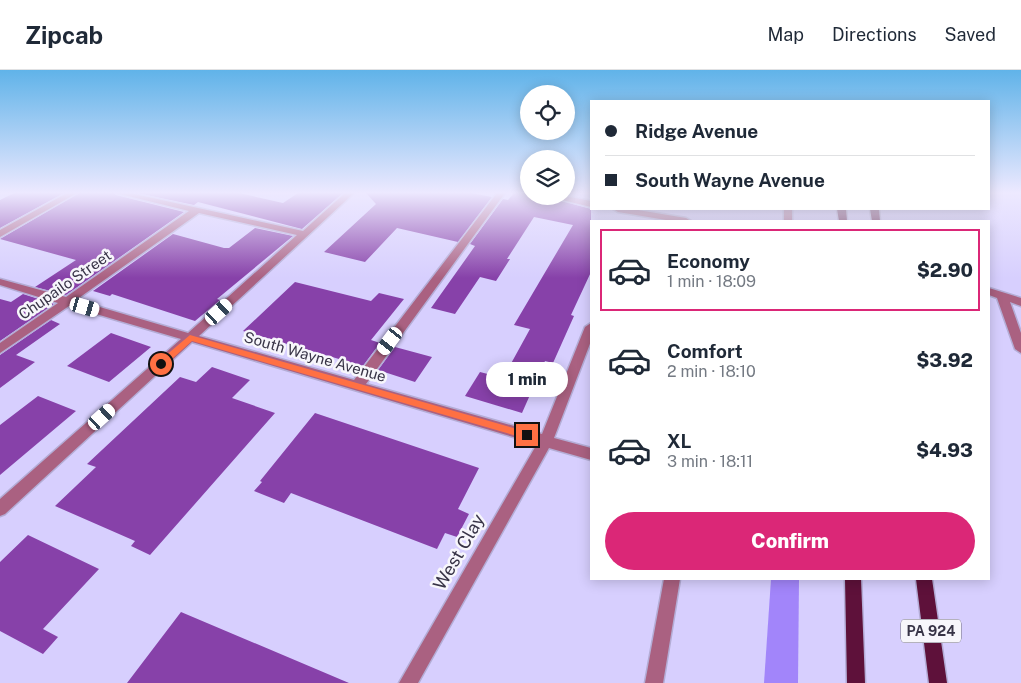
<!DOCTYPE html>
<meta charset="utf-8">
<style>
body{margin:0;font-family:"Public Sans",sans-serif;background:#f2f2f3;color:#1f2937;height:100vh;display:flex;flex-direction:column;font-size:19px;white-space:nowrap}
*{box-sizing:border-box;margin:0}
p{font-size:16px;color:#747a83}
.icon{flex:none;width:28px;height:28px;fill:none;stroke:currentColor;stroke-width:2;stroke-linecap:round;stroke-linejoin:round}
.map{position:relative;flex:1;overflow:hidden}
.panel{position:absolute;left:590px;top:150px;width:400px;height:360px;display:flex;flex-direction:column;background:#fff;border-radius:0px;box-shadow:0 2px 12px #0003}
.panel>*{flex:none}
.guide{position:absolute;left:590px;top:30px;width:400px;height:110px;border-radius:0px;box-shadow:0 2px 12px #0003;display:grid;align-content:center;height:110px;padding:0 15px;background:#fff}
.tools{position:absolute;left:520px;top:15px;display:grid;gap:10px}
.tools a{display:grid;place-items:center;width:55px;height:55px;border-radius:50%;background:#fff;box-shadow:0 2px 12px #0003;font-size:25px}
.end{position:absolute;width:22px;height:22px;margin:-11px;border:6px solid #ff7043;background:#111;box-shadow:0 0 0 2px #111}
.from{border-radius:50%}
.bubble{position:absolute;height:35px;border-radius:18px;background:#fff;box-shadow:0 2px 12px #0003;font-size:16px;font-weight:800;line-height:35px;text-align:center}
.car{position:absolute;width:15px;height:30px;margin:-15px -8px;border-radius:6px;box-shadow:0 0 4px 1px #0007;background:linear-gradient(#fff 24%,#345 0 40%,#fff 0 76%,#345 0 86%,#fff 0)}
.guide b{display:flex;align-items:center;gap:18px;height:48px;font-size:19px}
.guide b+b{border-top:1px solid #e0e1e3}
.guide i{width:12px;height:12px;background:#1f2937}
ul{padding:9px 0 0;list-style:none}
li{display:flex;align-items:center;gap:15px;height:82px;margin:0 10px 8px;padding:0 5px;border:2px solid transparent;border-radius:0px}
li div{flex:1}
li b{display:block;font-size:19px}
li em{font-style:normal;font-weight:800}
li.current{border-color:#db2777}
li>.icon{width:45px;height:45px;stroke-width:1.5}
.cta{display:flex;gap:10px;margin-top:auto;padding:10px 15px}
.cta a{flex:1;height:58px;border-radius:30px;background:#db2777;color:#fff;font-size:20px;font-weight:800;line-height:58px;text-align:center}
header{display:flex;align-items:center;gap:30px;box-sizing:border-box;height:70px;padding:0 25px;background:#fff;border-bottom:1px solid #e0e1e3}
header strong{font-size:24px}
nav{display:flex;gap:28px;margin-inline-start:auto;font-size:18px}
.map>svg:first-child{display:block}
.forest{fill:#a285fa}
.building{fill:#8741a9}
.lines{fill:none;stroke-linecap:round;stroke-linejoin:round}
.minor-casing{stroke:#b4add6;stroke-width:3}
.major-casing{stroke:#b4add6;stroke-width:3}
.minor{fill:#aa6181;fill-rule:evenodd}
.major{fill:#5e113a;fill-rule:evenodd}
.route{fill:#ff7043}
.labels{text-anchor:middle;stroke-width:5;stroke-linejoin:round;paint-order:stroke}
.shield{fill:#f7f6fb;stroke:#716e7d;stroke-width:1}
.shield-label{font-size:14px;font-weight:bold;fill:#383447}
.street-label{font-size:15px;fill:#383447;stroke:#f7f6fb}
.near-street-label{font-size:18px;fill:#383447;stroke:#f7f6fb}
</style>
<header>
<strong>Zipcab</strong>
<nav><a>Map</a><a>Directions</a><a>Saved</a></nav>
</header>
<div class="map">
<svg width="1021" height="613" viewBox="0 0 1021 613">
<rect width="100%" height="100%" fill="#d7cffe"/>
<path class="forest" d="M771,509H799L798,613H764Z"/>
<path class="building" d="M14,123H64L0,158V130Z
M79,123H114L116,125L184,142L66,225L35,217L76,190L0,169Z
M137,123H239L283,133L298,123H343L302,159L198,132L194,135Z
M366,123H471L492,127L458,172L397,158L365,192L324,182L376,134Z
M514,123H529V126H544L591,139V202L571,245L574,246L553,293L545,291L522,343L465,326L480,302L503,308L530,259L514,255L573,155L534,147L507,189H510L496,211L480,207L455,244L431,238L475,176L470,174L503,129L508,130Z
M255,158L293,166L217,229L220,230L195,251L112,224L110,226L93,221L173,164L224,178H229Z
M295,212L371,231L379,223L404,229L371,270L380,273L363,296L243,261Z
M23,224L54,234L0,271V229L11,232Z
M51,250L60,254L16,285L35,292L0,318V285Z
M111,263L151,277L109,312L67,296Z
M395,277L432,287L415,312L378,300Z
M212,297L250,310L232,328L275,343L150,485L131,476L135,471L55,436L96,397L87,394L180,307L196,312Z
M38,326L76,341L0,405V355Z
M315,343L479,398L458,439L469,444L457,467L445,463L437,479L291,423L284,433L254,421L262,412L260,411Z
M28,465L99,499L43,559L58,567L43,584L0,561V492Z
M181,542L349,613H127Z"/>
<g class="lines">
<defs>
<path id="minor" d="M67,123H77L0,167V160Z
M116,123H130L303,161L345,123H354L199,266L354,310L497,123H505L366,314L542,364L585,257L591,253V271L554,368L591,378V390L549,378L418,613H399L537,374L192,272L5,444L0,446V429L181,269L69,236L0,283V273L58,233L0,215V209L66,227L189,141ZM199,143L297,165L188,263L76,230Z
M546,126H565L591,131V137Z
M613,139H632L686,148L691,151H672L618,142Z
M784,139H792V151H784Z
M989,218L1021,228V236L1010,232L1021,263V283L1015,279L997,228L989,225Z
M664,509H680L663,613H645Z"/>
<path id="major" d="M837,139H846L847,151H839Z
M870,139H879L880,151H872Z
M845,509H861L865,613H847Z
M916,509H932L947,613H929Z"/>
</defs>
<use href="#minor" class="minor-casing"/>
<use href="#major" class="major-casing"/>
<use href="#minor" class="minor"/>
<use href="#major" class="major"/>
</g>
<linearGradient id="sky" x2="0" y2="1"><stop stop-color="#60b3e9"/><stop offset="0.59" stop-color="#ede9ff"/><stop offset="1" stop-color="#ede9ff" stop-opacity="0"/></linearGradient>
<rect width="1021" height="208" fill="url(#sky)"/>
<path class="route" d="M190,265L527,362L531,365L527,369L192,271L164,296H158V292Z"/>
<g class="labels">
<rect class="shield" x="901" y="549.5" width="60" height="23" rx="4"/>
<g class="shield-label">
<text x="931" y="566">PA 924</text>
</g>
<g class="street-label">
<text transform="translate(65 215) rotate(-35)" y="5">Chupailo Street</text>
<text transform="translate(315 287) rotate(16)" y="5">South Wayne Avenue</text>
</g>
<g class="near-street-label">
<text transform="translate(459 482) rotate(-60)" y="6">West Clay</text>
</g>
</g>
</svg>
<div class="tools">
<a><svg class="icon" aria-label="locate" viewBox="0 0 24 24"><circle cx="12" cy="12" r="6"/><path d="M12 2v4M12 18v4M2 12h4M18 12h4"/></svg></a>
<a><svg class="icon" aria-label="layers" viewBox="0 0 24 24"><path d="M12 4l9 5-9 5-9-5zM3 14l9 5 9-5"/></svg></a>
</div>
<i class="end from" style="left:161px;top:294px"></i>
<i class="end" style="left:527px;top:365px"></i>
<div class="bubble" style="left:486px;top:292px;width:82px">1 min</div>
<i class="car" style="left:85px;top:237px;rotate:106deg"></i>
<i class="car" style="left:219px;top:242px;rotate:48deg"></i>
<i class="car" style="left:390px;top:271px;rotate:217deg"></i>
<i class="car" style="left:102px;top:347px;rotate:48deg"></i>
<div class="guide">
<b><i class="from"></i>Ridge Avenue</b>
<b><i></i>South Wayne Avenue</b>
</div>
<section class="panel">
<ul>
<li class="current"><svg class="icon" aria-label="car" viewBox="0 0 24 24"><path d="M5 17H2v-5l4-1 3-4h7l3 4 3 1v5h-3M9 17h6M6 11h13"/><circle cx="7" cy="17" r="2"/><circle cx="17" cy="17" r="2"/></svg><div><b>Economy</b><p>1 min · 18:09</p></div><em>$2.90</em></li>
<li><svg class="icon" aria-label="car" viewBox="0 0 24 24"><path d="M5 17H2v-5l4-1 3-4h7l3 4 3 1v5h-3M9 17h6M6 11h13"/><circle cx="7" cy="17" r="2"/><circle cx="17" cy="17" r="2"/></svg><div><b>Comfort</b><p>2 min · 18:10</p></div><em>$3.92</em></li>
<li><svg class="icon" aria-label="car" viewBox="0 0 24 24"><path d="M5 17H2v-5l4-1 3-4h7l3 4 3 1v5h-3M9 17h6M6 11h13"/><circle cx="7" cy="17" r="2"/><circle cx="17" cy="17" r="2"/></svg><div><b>XL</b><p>3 min · 18:11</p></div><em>$4.93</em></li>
</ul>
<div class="cta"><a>Confirm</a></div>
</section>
</div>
